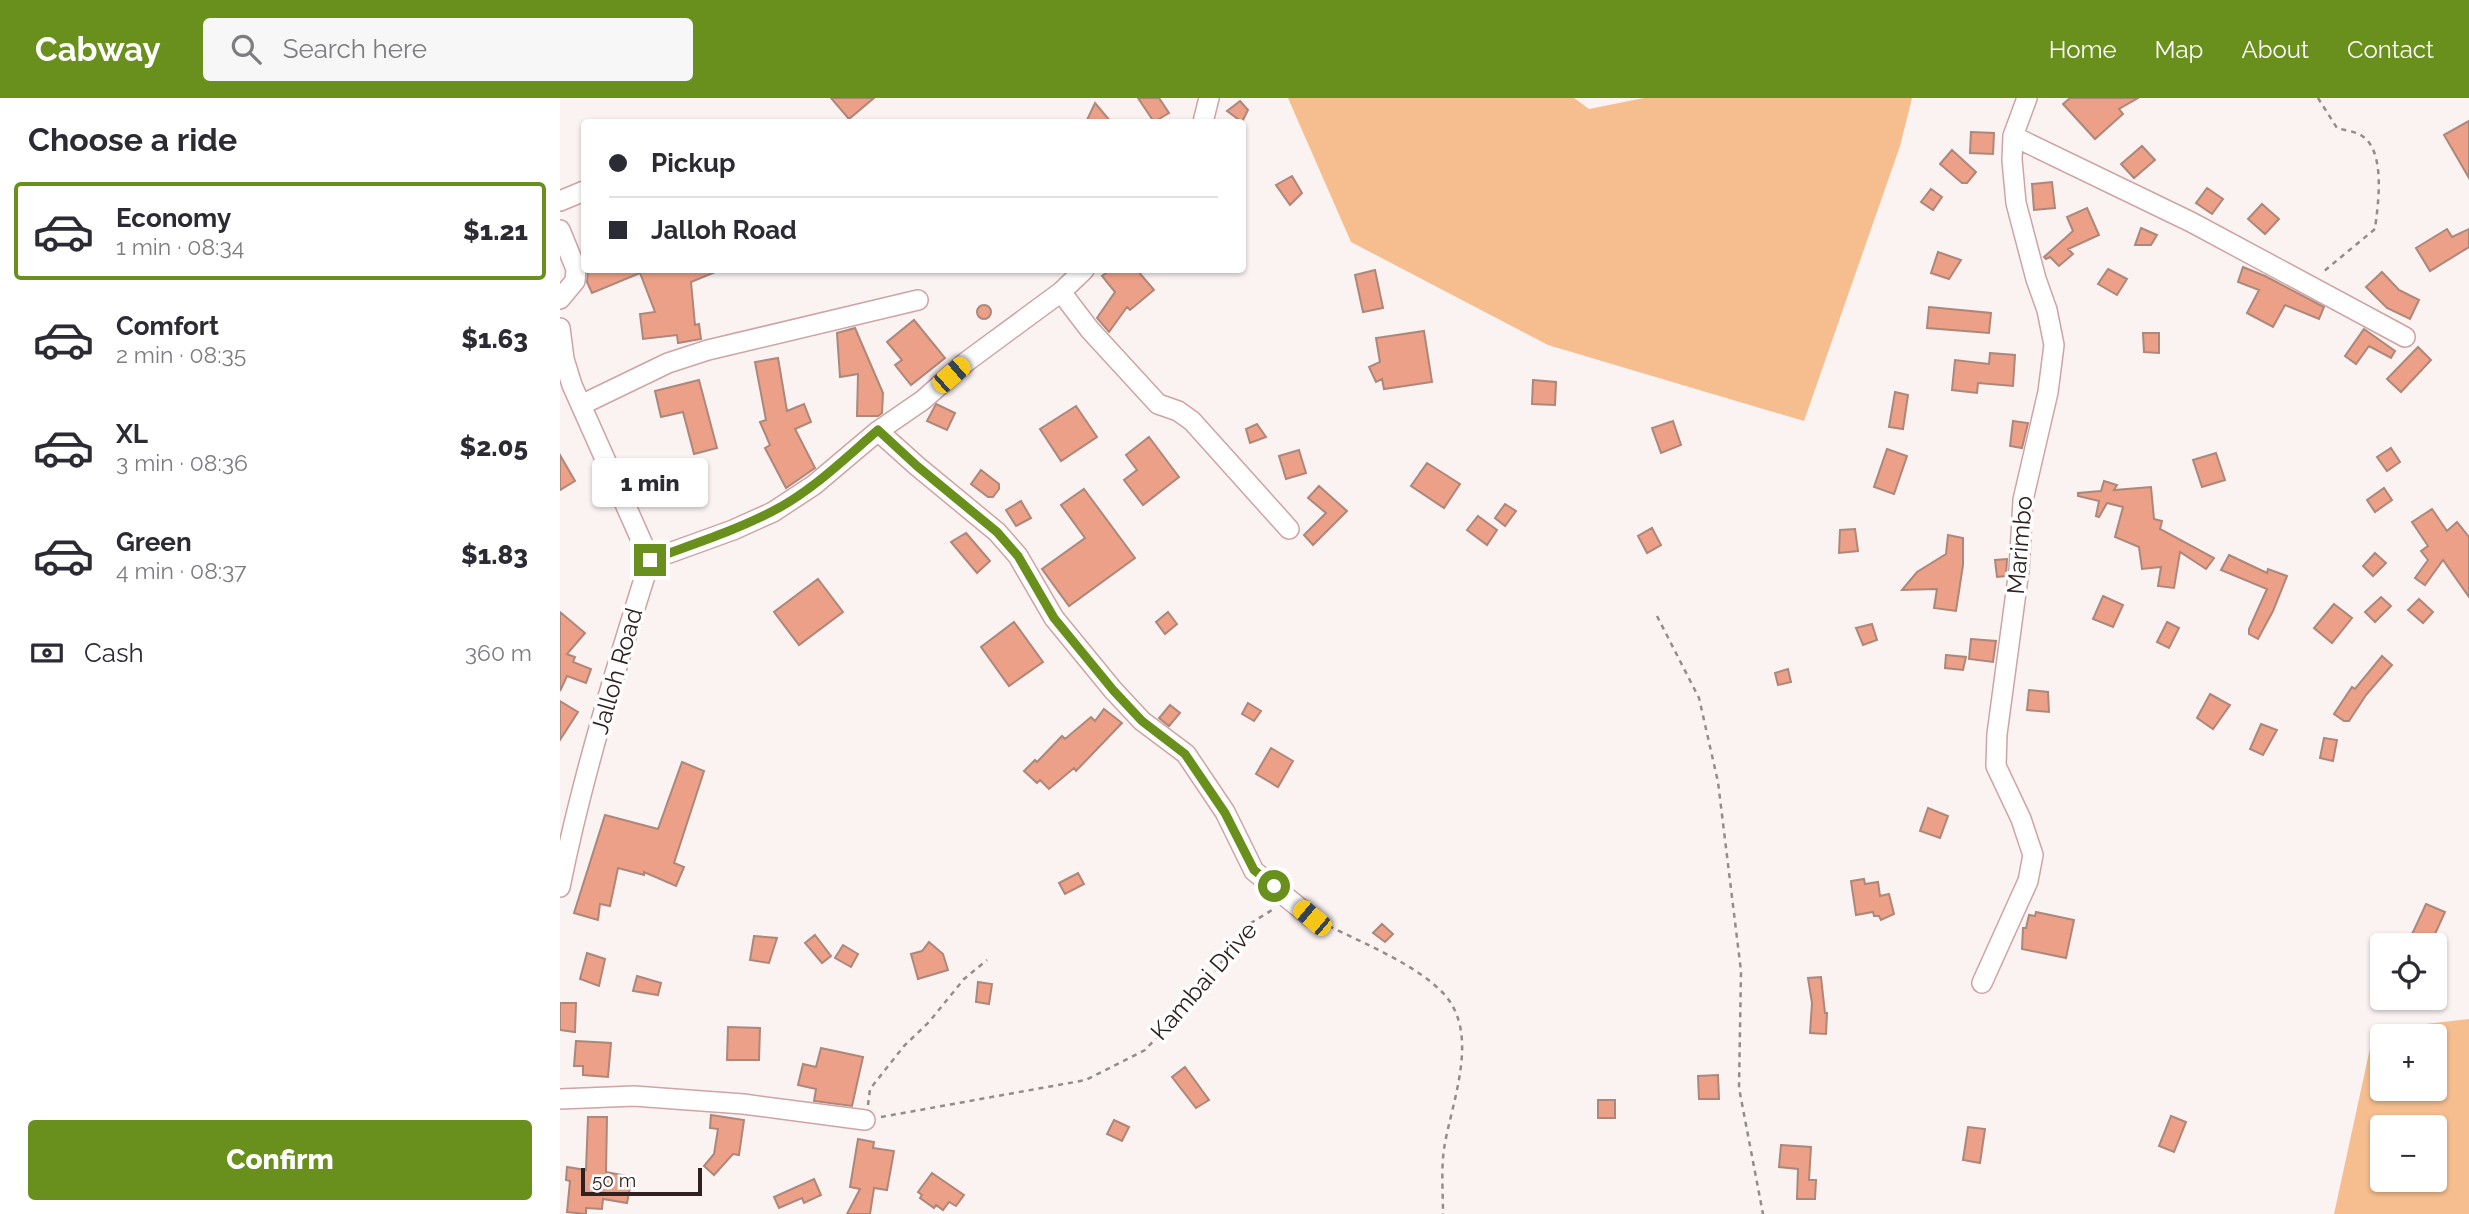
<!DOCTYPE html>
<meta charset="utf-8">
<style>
body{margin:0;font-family:Raleway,sans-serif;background:#f7f7f7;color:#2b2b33;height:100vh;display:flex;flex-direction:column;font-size:26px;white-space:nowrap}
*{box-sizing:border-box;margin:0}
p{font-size:23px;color:#7c7c81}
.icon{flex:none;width:38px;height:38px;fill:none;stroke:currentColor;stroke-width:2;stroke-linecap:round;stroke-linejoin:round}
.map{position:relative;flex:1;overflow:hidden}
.panel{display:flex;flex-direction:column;background:#fff;width:560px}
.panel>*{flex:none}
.banner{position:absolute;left:21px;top:21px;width:665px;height:154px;border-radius:7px;box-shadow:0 2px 5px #0004;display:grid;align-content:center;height:154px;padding:0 28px;background:#fff}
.buttons{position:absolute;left:1810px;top:835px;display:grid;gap:14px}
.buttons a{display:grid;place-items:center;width:77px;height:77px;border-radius:7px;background:#fff;box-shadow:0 2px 5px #0004;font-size:35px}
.scale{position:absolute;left:21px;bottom:18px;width:121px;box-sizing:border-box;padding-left:7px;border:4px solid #302020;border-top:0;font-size:19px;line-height:24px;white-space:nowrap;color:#302020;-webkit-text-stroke:5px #fff;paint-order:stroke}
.end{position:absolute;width:32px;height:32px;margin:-16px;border:9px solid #698f1c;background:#fff;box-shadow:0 0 0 4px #fff}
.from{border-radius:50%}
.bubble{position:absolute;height:49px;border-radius:7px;background:#fff;box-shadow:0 2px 5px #0004;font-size:23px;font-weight:800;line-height:49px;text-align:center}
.car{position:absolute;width:21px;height:42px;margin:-21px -10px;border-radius:9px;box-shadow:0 0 5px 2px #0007;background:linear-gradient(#f5c518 24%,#345 0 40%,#f5c518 0 76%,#345 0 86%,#f5c518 0)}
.banner b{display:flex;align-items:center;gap:24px;height:66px;font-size:26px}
.banner b+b{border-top:2px solid #e1e1e2}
.banner i{width:18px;height:18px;background:#2b2b33}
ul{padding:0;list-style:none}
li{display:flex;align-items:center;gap:21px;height:98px;margin:0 14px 10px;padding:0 14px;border:4px solid transparent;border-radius:7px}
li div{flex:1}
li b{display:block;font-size:26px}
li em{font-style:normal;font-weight:800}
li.on{border-color:#698f1c}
li>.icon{width:63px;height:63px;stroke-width:1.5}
h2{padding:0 28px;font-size:32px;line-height:84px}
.pay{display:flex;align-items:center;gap:18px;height:77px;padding:0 28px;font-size:26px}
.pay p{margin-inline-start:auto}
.cta{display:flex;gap:14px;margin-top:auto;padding:14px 28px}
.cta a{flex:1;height:80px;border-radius:7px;background:#698f1c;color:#fff;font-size:28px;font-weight:800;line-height:80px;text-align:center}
header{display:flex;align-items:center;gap:42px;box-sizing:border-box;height:98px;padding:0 35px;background:#698f1c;color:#fff}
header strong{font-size:33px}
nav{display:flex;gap:38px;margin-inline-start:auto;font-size:24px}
.search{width:490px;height:63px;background:#f7f7f7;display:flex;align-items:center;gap:18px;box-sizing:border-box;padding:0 24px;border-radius:7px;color:#7c7c81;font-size:26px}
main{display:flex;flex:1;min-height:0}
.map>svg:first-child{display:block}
.green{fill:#f6be8f;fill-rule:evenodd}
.building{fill:#eca087;stroke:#ac877a;stroke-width:2}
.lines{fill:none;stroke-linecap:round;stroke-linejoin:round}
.minor-casing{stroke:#cea4a5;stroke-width:22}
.path{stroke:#968a8a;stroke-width:2.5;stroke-dasharray:5 5;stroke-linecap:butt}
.minor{stroke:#fff;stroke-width:19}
.route{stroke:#698f1c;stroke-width:9}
.labels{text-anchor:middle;stroke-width:7;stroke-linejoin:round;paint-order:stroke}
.street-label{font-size:24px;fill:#302020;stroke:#fff}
</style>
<header>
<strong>Cabway</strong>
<div class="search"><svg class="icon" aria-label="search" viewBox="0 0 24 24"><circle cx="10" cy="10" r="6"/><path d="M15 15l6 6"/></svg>Search here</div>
<nav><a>Home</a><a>Map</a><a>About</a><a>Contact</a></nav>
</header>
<main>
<section class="panel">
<h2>Choose a ride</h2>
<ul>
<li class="on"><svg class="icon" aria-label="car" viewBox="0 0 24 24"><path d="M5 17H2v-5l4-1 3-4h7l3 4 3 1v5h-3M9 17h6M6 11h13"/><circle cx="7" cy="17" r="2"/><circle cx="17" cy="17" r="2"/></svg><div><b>Economy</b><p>1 min · 08:34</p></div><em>$1.21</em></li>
<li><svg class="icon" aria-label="car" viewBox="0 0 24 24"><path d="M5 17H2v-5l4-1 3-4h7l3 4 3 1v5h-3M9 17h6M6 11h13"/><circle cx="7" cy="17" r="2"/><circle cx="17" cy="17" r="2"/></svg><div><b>Comfort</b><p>2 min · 08:35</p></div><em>$1.63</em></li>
<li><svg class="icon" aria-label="car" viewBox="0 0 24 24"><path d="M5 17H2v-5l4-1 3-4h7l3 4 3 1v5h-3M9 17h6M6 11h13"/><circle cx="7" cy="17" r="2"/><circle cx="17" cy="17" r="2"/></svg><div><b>XL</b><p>3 min · 08:36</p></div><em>$2.05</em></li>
<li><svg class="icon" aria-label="car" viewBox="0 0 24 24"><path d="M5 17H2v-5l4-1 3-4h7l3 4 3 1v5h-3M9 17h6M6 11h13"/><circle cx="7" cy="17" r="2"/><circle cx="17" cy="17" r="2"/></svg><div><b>Green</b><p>4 min · 08:37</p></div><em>$1.83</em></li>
</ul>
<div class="pay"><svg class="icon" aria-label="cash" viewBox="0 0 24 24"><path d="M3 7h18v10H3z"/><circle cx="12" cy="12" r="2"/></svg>Cash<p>360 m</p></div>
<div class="cta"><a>Confirm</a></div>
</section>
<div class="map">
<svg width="1909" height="1116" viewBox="0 0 1909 1116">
<rect width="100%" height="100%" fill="#fbf2f2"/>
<path class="green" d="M728,0H1014L1029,11L1084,0H1352L1340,48L1244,323L988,247L791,144Z
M1909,921V1116H1774L1814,932ZM1822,938H1874V990H1822ZM1822,1029H1874V1082H1822Z"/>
<path class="building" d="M271,0H314L289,21Z
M578,0H599L609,15L594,24Z
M1510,0H1578L1559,11L1563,16L1535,41L1503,6Z
M680,3L688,12L682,24L667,13Z
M535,5L551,24H526Z
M1909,23V80L1884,37Z
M1411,34L1434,35L1433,56L1410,55Z
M1582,48L1595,62L1574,80L1561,66Z
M1392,52L1416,74L1407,85H1402L1380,66Z
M732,78L742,95L730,107L716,87Z
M1492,84L1495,110L1474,112L1472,86Z
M1647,90L1663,101L1652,116L1636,105Z
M1371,91L1382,99L1373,112L1361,104Z
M1702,106L1719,121L1705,136L1688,121Z
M1527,110L1539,137L1508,151L1513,156L1499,168L1490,159L1486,161L1484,159L1513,133L1507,119Z
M1581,130L1597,137L1591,147H1575Z
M1887,131L1892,139L1909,131V149L1870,173L1856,150Z
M1378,154L1401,162L1389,181L1371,175Z
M1683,169L1705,178L1764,209L1759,221L1725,207L1713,229L1687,215L1699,192L1678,184Z
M1548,171L1567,181L1557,197L1538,186Z
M28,172H160L131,184L135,227L139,226L141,241L118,245L117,237L83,241L80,216L95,214L80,175L32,195L27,184Z
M550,172H577L594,192L570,212L567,209L549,234L537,220L555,194L542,178Z
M815,172L823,210L803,214L795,177Z
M1822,174L1839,192L1859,202L1850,221L1827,210L1806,189Z
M417 214a7 7 0 1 1 14 0a7 7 0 1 1-14 0Z
M1369,209L1431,215L1429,235L1367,230Z
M354,222L385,260L351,287L335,267L342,262L327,244Z
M295,230L323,295L322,315L318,318H297L298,276L280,279L277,235Z
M1804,231L1835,253L1831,260L1809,248L1796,266L1785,258Z
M864,233L872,284L824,291L822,281L816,284L809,269L820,264L816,240Z
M1583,235H1599V255L1584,254Z
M1858,249L1871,262L1841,294L1827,281Z
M1430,255L1455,257L1453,288L1418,285L1417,295L1392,292L1395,262L1429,266Z
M218,260L227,313L244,306L251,324L235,331L255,370L226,390L205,350L210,347L200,324L206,322L195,264Z
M139,282L157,350L134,356L123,314L101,319L95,293Z
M973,282L996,284L995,307L972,306Z
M1335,294L1348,297L1343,331L1329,329Z
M376,306L395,315L387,332L367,323Z
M516,308L537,339L501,363L480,331Z
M1113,323L1121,347L1101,355L1092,330Z
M1453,323L1468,325L1462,350L1450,348Z
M697,326L706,339L690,345L686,331Z
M589,339L619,379L583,407L564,382L577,372L566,357Z
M1831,350L1840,364L1827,373L1817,359Z
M1327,351L1347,358L1334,396L1314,389Z
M739,352L746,375L726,381L719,358Z
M1656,355L1665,382L1642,389L1633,362Z
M0,357L15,383L0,392Z
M867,365L900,386L884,410L851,388Z
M421,372L439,386V391L433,399H428L411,386Z
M1544,383L1557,387L1554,392L1591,389L1594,421L1602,423L1600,431L1654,460L1646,471L1620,454L1614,490L1598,488L1601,469L1582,471L1579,449L1555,439L1563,409L1547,405L1539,419L1536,418L1539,403L1518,398V395L1541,393Z
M759,388L787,413L753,447L744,437L766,415L748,400Z
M1824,390L1832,402L1815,414L1807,402Z
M524,391L575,460L509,508L482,471L525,440L501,407Z
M461,403L471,420L456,428L446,412Z
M945,406L956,413L945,428L935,420Z
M1872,411L1887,433L1897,424L1909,439V499L1883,462L1865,487L1855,480L1868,462L1861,453L1868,448L1852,424Z
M918,418L937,432L927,447L907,432Z
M1092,430L1101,447L1087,455L1078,438Z
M1295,431L1298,453L1279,455L1280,432Z
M406,435L430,463L417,475L391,444Z
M1388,437L1403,440V467L1396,513L1374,510L1377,491L1342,492L1357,474L1386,456Z
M1815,455L1826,465L1813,478L1803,468Z
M1669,457L1707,475L1708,471L1727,478L1713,513L1698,541L1689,536V531L1707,491L1661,472Z
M1447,461L1446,478L1437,479L1435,462Z
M258,481L283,514L239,547L214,514Z
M1543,498L1563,507L1553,529L1533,521Z
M1821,499L1831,508L1815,524L1805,514Z
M1859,501L1873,514L1863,525L1848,512Z
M1774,506L1792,520L1772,545L1754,530Z
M0,514L25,535L7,556L15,559L13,564L31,571L26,585L7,578L0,593Z
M608,514L617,526L605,536L596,524Z
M454,524L483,564L449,588L421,549Z
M1607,524L1619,530L1609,550L1597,544Z
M1312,526L1317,542L1303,547L1296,530Z
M1411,541L1436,543L1433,564L1409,561Z
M1386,557L1406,559L1403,572L1385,570Z
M1822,558L1832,567L1806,597L1789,623H1784L1774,616L1792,589L1795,591Z
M1228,571L1231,584L1218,587L1215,575Z
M1469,592L1488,594L1489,614L1467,612Z
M1650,596L1670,607L1653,631L1637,620Z
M0,603L18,614L0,642Z
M688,605L701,613L694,623L682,616Z
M610,607L620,615L609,628L599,620Z
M544,611L562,625L516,673L514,670L489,691L480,682L477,685L464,673L475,662L477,664L502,638L505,641L531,619L535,623Z
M1701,626L1717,632L1703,657L1690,651Z
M1764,640L1777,642L1773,663L1760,660Z
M711,650L733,663L718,689L696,676Z
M122,664L144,673L114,765L124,769L116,788L84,774V777L58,770L50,808L40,806L38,822L14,815L45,717L98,731Z
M1368,710L1388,718L1380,740L1360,733Z
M518,775L524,786L505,796L499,785Z
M1304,781L1305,786L1318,784L1320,798L1329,796L1334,816L1321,822L1319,818H1314L1313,814L1296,817L1291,783Z
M1866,806L1885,814L1870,847H1847Z
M1476,814L1514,822L1506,860L1462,851L1463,830H1466L1469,817L1475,818Z
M822,826L833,836L825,844L813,835Z
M255,837L271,858L262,865L245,845Z
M194,838L217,840L209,865L190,862Z
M369,844L383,856L388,872L358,881L351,856L362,853Z
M283,847L298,856L291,869L275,860Z
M27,855L45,861L39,888L20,881Z
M77,878L101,885L98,897L73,893Z
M1261,879L1265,915H1267L1266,936L1250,935L1252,905L1248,880Z
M418,884L432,886L429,906L416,904Z
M0,905H16L15,934L0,932Z
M168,929L200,930L199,962H167Z
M16,943L51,945L48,979L23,977V968H14Z
M261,950L303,959L292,1008L254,1003L256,991L238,987L243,966L256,969Z
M625,969L649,1002L636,1010L612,979Z
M1158,977L1159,1001H1139L1138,978Z
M1038,1002H1055V1020H1038Z
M151,1017L184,1022L179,1057L173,1056L154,1077L144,1068L154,1056L158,1031L150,1030Z
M1611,1018L1626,1024L1614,1054L1599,1048Z
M28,1019H47L46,1074L72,1079L67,1105L43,1101L42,1111L26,1110V1116L7,1114L10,1083L6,1082L7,1069L26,1072Z
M554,1022L569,1029L562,1043L547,1036Z
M1408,1029L1425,1031L1420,1065L1403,1062Z
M298,1041L314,1044L313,1050L334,1053L327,1092L314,1090L310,1116H287L300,1091L290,1089Z
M1221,1047L1251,1049L1249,1082H1256L1255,1101H1237L1238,1071L1219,1069Z
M372,1075L404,1097L396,1108L389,1104L383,1112L376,1107L374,1110L360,1100L362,1097L358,1094Z
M254,1081L261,1097L244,1105L242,1100L219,1110L214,1099Z"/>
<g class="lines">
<defs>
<path id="minor" d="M643,24L649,0
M1453,38L1631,124L1845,239
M0,103L24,93
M0,132L16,171L15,183L0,201
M501,194L530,232L598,306L618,313L632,323L729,431
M0,230L4,261L12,287L90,462
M21,307L108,265L148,252L358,202
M318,333L357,368L437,434L458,458L494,520L553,592L582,623L626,656L665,714L694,773L752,820
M90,462L173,432L213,414L254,387L318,333L363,302L406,264L501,194L524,172
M0,789C22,679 56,570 90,462
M1422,885L1468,783L1473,757L1461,721L1436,668L1437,636L1459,472L1463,402L1488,294L1494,247L1487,212L1476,181L1456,105L1452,62L1453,38L1467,0
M0,1001L74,998L183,1006L305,1022"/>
</defs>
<use href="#minor" class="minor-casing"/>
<path class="path" d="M1758,0L1777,30C1784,32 1792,33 1799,36C1827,50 1818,106 1815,131L1763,174
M1097,518L1139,600L1158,684L1181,873L1179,990L1203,1116
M769,828C805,846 857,867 884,896C921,937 891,1005 884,1051C881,1072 883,1095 883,1116
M308,1007L310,991L344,948L369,924L404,881L427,862
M321,1019L526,982L585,952L645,888L686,828L712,812"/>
<use href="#minor" class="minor"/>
</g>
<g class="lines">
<path class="route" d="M90,462C130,447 172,434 211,414C251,394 284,361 318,332L357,368L437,434L458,458L494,520L553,592L582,623L625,656L665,715L694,772L714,788"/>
</g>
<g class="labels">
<g class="street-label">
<text transform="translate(1460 447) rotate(-85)" y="8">Marimbo</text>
<text transform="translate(57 573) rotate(-74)" y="8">Jalloh Road</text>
<text transform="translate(644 883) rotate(-49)" y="8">Kambai Drive</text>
</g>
</g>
</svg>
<div class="buttons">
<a><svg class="icon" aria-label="locate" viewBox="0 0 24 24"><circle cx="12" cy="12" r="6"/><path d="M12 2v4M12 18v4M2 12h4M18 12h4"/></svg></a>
<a>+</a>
<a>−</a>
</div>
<div class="scale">50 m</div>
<i class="end from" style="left:714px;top:788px"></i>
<i class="end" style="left:90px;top:462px"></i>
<div class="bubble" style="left:32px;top:360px;width:116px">1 min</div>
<i class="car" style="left:391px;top:277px;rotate:49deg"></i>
<i class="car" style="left:752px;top:820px;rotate:310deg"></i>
<div class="banner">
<b><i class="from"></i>Pickup</b>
<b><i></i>Jalloh Road</b>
</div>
</div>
</main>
